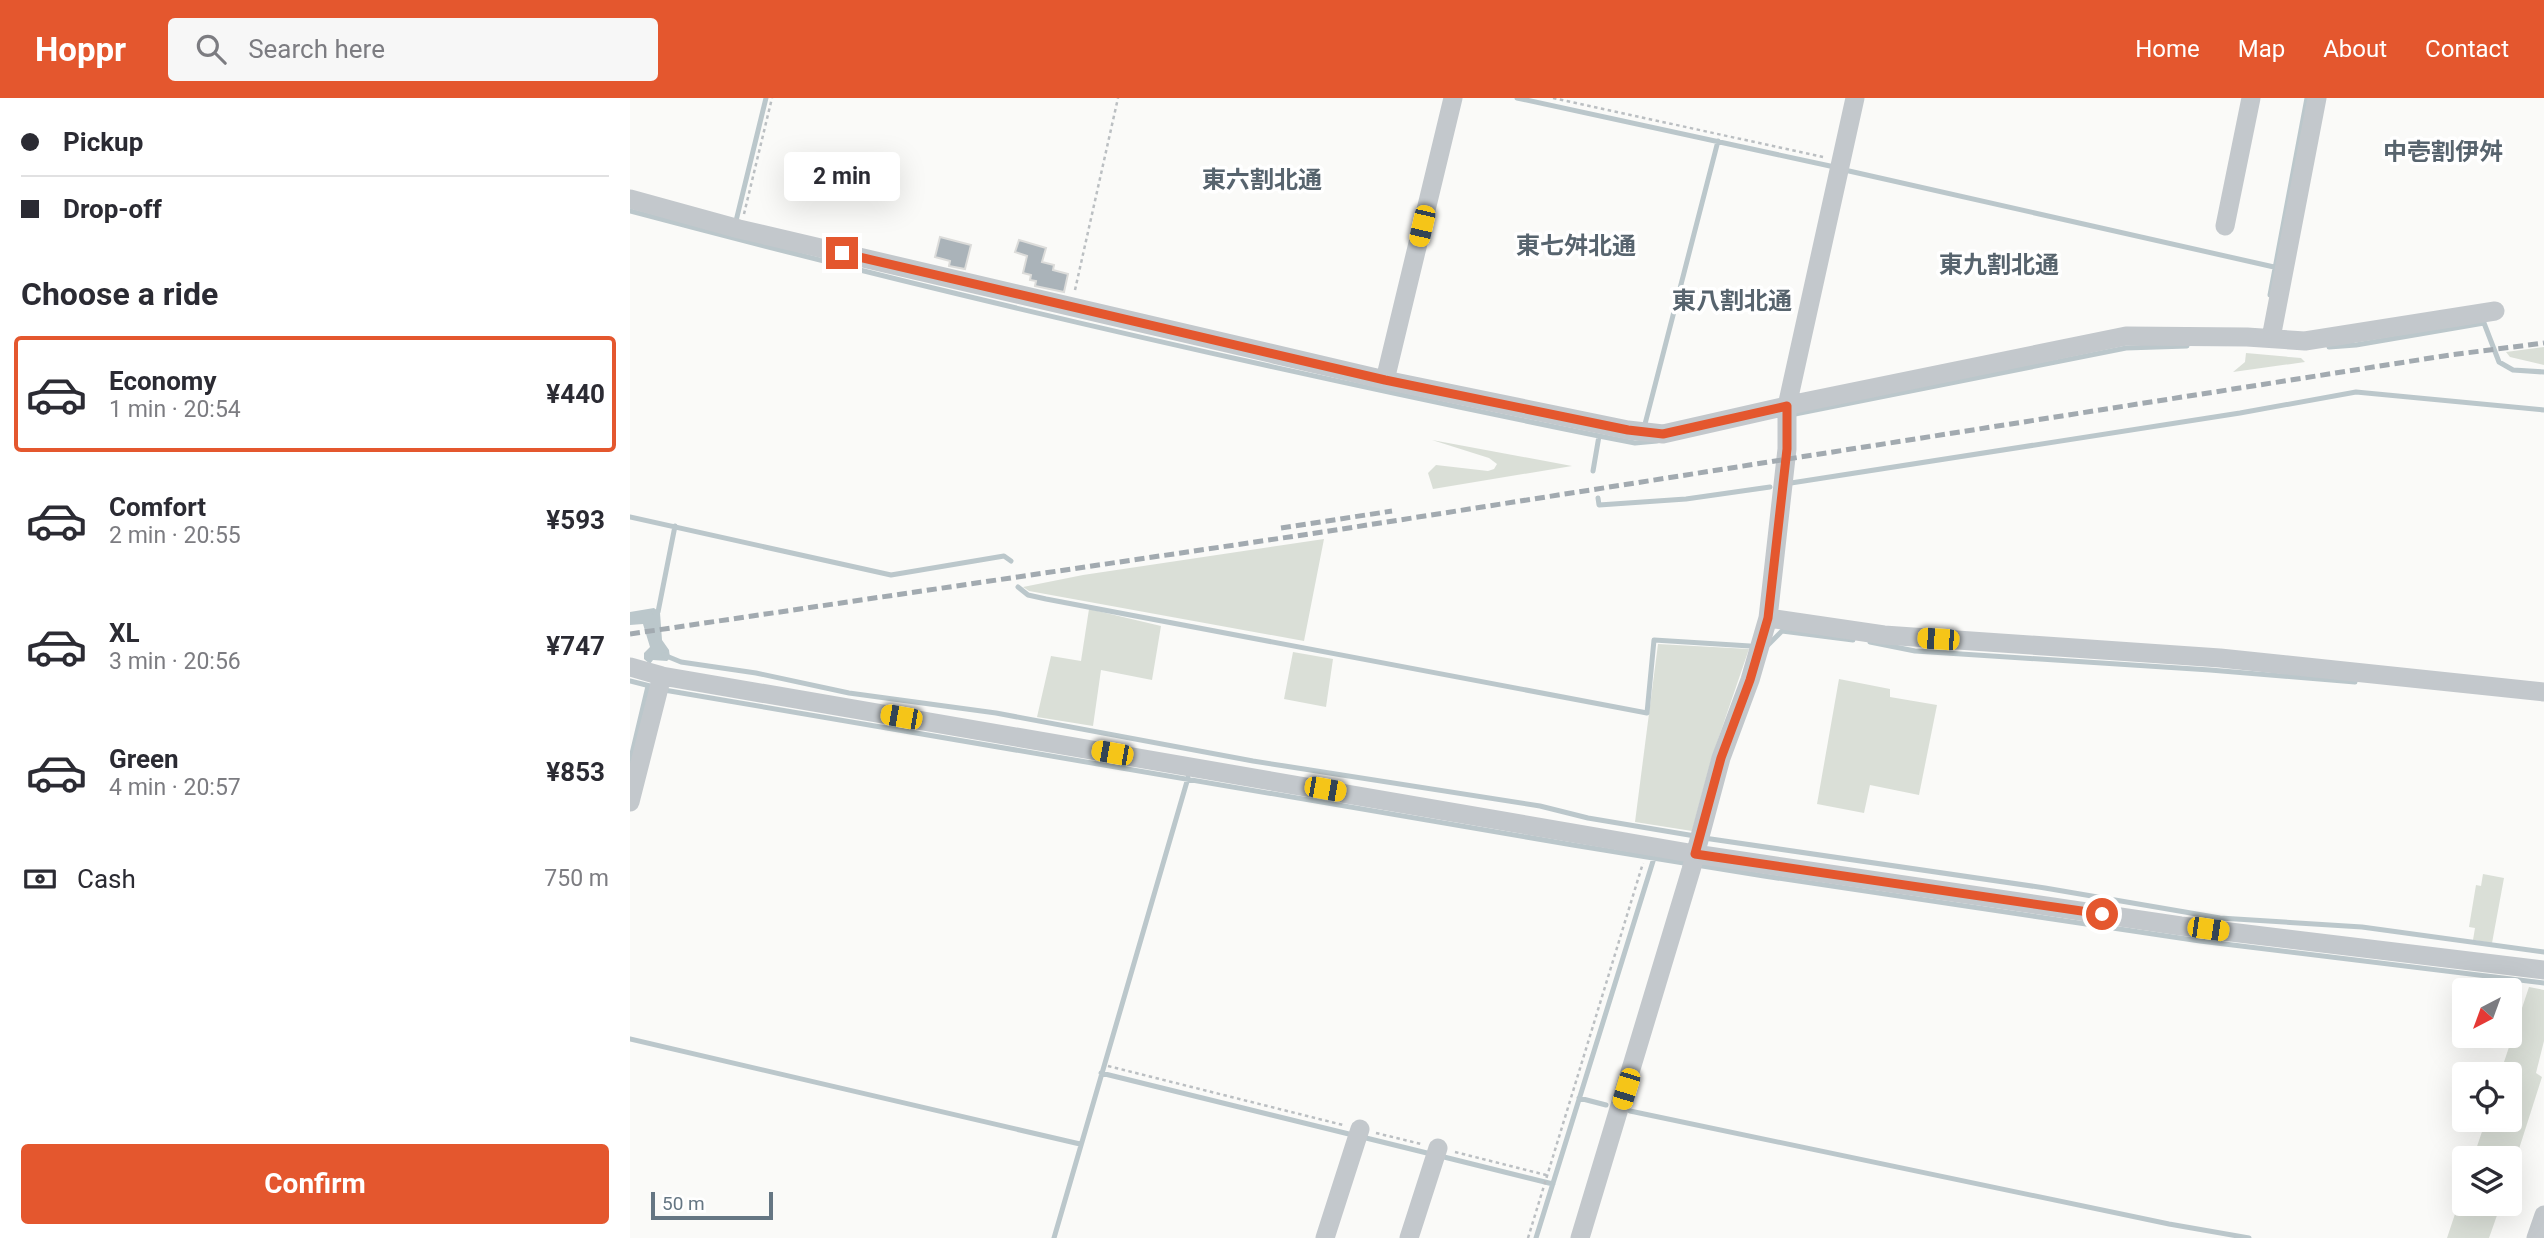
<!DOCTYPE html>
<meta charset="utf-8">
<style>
body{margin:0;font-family:Roboto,"Noto Sans JP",sans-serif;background:#f7f7f7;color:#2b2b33;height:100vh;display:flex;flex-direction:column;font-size:26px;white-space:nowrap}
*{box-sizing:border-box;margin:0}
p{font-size:23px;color:#7c7c81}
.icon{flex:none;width:38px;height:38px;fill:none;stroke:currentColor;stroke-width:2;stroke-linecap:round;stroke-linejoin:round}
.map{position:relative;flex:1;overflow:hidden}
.panel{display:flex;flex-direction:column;background:#fff;width:630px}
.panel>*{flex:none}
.guide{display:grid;align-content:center;height:154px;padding:0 21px;background:#fff}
.needle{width:46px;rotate:221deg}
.controls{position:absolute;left:1822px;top:880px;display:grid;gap:14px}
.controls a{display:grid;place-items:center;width:70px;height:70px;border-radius:7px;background:#fff;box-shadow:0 7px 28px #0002;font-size:35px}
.scale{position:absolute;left:21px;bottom:18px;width:122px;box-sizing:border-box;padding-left:7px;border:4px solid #657683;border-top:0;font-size:19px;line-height:24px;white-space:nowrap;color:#657683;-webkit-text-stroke:5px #fff;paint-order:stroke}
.end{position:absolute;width:32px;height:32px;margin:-16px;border:9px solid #e4572e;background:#fff;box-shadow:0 0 0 4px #fff}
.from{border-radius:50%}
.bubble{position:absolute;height:49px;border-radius:7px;background:#fff;box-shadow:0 7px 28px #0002;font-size:23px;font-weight:700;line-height:49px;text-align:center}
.car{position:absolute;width:21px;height:42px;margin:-21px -10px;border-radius:9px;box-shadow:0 0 5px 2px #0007;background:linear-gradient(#f5c518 24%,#345 0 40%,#f5c518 0 76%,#345 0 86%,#f5c518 0)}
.guide b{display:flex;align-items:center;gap:24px;height:66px;font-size:26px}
.guide b+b{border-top:2px solid #e1e1e2}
.guide i{width:18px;height:18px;background:#2b2b33}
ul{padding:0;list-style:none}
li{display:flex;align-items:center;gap:21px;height:116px;margin:0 14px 10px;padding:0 7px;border:4px solid transparent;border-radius:7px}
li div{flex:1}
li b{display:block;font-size:26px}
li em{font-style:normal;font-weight:700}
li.on{border-color:#e4572e}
li>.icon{width:63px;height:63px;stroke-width:1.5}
h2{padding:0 21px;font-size:32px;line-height:84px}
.pay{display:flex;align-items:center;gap:18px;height:77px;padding:0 21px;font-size:26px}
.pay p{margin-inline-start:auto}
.primary-button{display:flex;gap:14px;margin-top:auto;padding:14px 21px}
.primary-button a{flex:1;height:80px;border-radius:7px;background:#e4572e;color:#fff;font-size:28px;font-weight:700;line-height:80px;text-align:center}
header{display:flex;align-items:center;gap:42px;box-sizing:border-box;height:98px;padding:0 35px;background:#e4572e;color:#fff}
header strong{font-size:33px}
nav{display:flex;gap:38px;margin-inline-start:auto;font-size:24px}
.search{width:490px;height:63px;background:#f7f7f7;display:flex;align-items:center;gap:18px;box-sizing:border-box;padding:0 24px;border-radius:7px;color:#7c7c81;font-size:26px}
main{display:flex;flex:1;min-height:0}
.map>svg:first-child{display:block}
.green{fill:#dadfd7}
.water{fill:#bbc7cb}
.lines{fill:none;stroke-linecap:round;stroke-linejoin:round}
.stream{stroke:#bbc7cb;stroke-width:5}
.building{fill:#aab3b9;stroke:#dcdcda;stroke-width:2}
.path{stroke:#bbbfc2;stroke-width:2.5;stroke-dasharray:3.5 3.5;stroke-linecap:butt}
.minor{stroke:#c3c8cc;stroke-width:19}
.rail{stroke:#a2aab0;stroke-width:5;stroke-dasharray:10 5;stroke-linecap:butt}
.route{stroke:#e4572e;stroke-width:9}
.labels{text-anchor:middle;stroke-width:7;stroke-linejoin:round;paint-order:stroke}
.neighbourhood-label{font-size:24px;font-weight:bold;fill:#57646e;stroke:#fff}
</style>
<header>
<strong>Hoppr</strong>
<div class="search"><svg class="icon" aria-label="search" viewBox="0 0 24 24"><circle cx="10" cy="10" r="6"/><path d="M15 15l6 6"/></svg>Search here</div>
<nav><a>Home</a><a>Map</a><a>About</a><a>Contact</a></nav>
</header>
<main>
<section class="panel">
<div class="guide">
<b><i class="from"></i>Pickup</b>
<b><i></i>Drop-off</b>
</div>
<h2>Choose a ride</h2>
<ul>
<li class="on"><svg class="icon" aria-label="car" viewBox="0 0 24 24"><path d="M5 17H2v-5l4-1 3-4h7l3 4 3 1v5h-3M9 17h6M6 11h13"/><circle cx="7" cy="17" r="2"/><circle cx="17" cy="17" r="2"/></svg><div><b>Economy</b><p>1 min · 20:54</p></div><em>¥440</em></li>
<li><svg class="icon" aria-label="car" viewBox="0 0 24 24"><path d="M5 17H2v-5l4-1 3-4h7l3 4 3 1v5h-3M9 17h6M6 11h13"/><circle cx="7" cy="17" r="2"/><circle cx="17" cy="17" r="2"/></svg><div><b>Comfort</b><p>2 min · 20:55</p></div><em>¥593</em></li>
<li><svg class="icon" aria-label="car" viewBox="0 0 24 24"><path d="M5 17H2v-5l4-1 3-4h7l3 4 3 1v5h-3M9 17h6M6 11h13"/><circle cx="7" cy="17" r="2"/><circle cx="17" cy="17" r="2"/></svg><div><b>XL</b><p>3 min · 20:56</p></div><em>¥747</em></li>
<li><svg class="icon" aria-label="car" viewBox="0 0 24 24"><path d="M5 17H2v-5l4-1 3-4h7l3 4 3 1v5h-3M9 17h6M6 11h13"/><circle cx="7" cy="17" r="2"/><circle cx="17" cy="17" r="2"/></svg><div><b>Green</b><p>4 min · 20:57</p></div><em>¥853</em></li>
</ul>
<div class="pay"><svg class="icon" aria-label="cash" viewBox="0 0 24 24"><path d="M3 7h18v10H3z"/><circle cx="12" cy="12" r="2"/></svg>Cash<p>750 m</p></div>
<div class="primary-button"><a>Confirm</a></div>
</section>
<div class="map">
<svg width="1914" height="1140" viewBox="0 0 1914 1140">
<rect width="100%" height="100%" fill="#fafaf8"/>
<path class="green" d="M1914,249V267L1880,259L1876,254Z
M1616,255L1671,260L1675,264L1603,274L1615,264Z
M802,342L942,368L803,391L798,375L806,367L858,373L864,371L867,366L859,360Z
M694,441L674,543L399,493L393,489L453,477Z
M459,511L531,528L522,582L471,572L463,628L407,619L421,558L451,563Z
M1028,546L1119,551L1081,662L1062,733L1005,724Z
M663,554L703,561L696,609L654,601Z
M1209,581L1260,591V599L1307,607L1289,697L1240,687L1234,715L1187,706Z
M1853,776L1874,780L1862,845L1843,842L1845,830L1839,829L1846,787L1851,788Z
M1899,889L1914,892V943L1906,975L1912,979L1880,1079V1060H1843L1856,1022H1880V976H1870Z
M1834,1089V1106H1871L1859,1140H1817Z"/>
<path class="water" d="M24,510L30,515L32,542L39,552L40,560L37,563L23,562L20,566L14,561V555L20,549L13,526L0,527V514Z"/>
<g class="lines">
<path class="stream" d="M887,0L1200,68
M1219,73L1644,169
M0,113C320,198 644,272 969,338L1005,345L1027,343
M105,127L136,0
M1640,197L1677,0
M1699,249L1726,247L1854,225L1869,264L1883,272L1914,274
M1160,317L1496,250L1557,248
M1015,326L1088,43
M963,373L969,338
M1161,385L1610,315L1726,294L1914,312
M968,400L969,407L1056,401L1140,389
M0,419L261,477L374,458L381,463
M388,489L398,497L416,501L1017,615L1024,542L1120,548
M24,514H28L45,428
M1240,544L1285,553L1580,572L1725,584
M1138,547L1152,533L1223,542
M34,557L51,564L126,575L219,595L366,615L623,663L910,708L958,720L1065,738
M0,583L24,589
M34,592L943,747L1134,778L1570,843L1914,885
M0,664L18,588
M1074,740L1415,790L1590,820L1732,829L1914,854
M0,941L450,1046
M471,975L723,1037
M949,1000L976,1007
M1000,1013L1539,1126L1619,1140
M732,1039L801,1056
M810,1058L923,1086
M424,1140L558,680
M906,1140L1024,760"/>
</g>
<path class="building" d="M310,139L341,147L335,171L319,168L320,163L305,159Z
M389,142L416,150L412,164L424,167L423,172L438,176L434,194L405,188L406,183L400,182L401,177L393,175L397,158L385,154Z"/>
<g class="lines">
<path class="path" d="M923,0L1193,59
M114,116L142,0
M445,192L488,0
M478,968L713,1027
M746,1035L791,1046
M825,1054L916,1077
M898,1140L1013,765"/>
<path class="minor" d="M0,101L109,131L755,282L998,332L1033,336L1174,304L1496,238L1617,239L1675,243L1865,213
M1595,128L1621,0
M1641,240L1687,0
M755,282L823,0
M1138,520L1254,537L1590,560L1914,594
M0,569L32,578L1065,756L1551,828L1914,872
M0,704L32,578
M695,1140L730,1031
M779,1140L808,1050
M950,1140L1061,772L1091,660L1120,582L1138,520L1157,351V308L1225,0
M1906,1140L1914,1117"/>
<path class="rail" d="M651,430L762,413
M0,536L693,434L1820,257L1914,245"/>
</g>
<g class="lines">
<path class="route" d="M212,155L755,282L998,332L1033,336L1157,308V351L1138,520L1120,582L1091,660L1065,756L1472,816"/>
</g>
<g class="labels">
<g class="neighbourhood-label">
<text x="1813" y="62">中壱割伊舛</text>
<text x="632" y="90">東六割北通</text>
<text x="946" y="156">東七舛北通</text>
<text x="1369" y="175">東九割北通</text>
<text x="1102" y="211">東八割北通</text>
</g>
</g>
</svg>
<div class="controls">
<a><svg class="needle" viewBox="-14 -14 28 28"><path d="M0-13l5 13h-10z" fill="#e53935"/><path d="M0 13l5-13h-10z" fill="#7c7c81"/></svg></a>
<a><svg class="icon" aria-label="locate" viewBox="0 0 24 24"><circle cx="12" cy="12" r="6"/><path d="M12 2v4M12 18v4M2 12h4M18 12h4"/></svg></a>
<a><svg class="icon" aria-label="layers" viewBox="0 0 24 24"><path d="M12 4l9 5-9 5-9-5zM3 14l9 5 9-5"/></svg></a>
</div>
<div class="scale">50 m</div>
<i class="end from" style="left:1472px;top:816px"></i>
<i class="end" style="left:212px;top:155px"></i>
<div class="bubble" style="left:154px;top:54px;width:116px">2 min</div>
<i class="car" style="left:792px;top:128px;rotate:193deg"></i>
<i class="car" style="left:1308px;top:541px;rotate:274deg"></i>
<i class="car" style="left:271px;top:619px;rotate:280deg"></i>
<i class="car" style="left:482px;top:655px;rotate:280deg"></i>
<i class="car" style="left:695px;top:691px;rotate:100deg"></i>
<i class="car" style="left:1578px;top:831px;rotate:98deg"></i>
<i class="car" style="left:996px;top:991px;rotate:197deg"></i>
</div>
</main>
